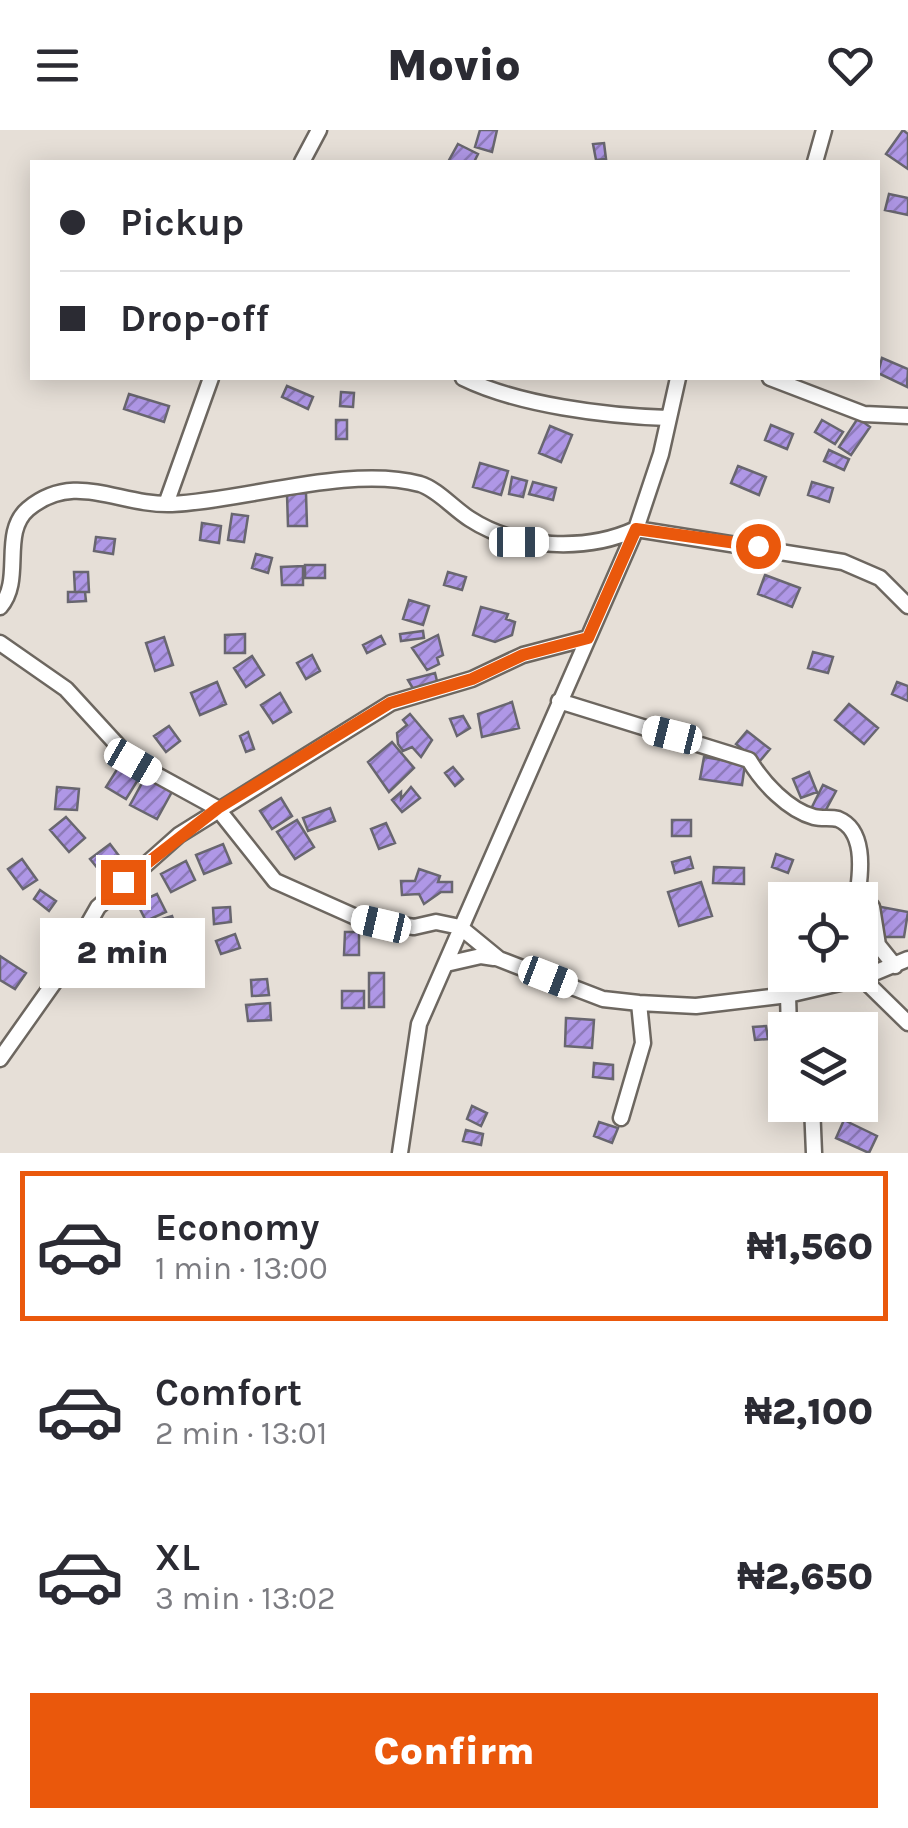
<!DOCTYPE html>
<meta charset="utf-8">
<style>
body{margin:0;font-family:Karla,sans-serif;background:#f2f2f3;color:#2b2b33;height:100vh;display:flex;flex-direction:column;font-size:38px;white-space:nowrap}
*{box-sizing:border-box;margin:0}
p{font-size:32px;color:#7c7c81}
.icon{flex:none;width:55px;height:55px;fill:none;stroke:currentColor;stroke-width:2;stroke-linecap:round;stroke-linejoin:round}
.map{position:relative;height:1023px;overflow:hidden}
.drawer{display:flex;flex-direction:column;background:#fff;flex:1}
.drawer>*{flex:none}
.top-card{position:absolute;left:30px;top:30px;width:850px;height:220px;border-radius:0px;box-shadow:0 5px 25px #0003;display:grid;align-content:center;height:220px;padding:0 30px;background:#fff}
.fabs{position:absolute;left:768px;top:752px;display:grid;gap:20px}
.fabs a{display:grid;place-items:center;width:110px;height:110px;border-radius:0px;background:#fff;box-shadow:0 5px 25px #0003;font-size:50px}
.end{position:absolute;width:45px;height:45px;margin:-22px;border:12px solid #ea580c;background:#fff;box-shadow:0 0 0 5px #fff}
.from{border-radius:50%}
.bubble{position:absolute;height:70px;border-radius:0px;background:#fff;box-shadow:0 5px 25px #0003;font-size:32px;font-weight:800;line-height:70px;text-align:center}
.car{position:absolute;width:30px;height:60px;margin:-30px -15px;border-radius:12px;box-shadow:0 0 8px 2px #0007;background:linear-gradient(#fff 24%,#345 0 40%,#fff 0 76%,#345 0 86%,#fff 0)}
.top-card b{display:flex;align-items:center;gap:35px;height:95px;font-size:38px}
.top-card b+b{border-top:2px solid #e1e1e2}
.top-card i{width:25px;height:25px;background:#2b2b33}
ul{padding:18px 0 0;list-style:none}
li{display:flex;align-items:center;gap:30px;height:150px;margin:0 20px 15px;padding:0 10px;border:5px solid transparent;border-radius:0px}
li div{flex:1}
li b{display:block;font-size:38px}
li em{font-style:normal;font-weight:800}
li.on{border-color:#ea580c}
li>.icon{width:90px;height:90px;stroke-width:1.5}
.cta{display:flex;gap:20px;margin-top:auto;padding:20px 30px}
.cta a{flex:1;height:115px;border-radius:0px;background:#ea580c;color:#fff;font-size:40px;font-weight:800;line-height:115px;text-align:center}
header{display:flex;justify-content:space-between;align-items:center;height:130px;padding:0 30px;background:#fff;font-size:45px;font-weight:800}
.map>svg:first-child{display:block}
.building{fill:url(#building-hatch);stroke:#68666f;stroke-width:2.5}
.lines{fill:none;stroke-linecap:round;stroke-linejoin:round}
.minor-casing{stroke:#6d6760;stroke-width:19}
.minor{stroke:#fff;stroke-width:14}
.route{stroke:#ea580c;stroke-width:12}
</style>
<header><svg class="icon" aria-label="menu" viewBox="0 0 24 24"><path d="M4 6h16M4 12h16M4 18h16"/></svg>Movio<svg class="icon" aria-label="heart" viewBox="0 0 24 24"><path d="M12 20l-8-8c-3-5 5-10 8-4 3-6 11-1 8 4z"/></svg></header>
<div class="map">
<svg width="908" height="1023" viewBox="0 0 908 1023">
<defs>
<pattern id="building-hatch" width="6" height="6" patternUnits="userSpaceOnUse" patternTransform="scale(2.5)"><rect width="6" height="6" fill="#af97e6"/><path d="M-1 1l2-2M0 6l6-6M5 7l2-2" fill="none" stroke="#8d7ab9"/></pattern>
</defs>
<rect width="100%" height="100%" fill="#e6dfd7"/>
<path class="building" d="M480,0H497L492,22L475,17Z
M903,0L908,4V39L886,24Z
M604,13L606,29L596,30L593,14Z
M458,14L478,24L474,32H448Z
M889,64L908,68V85L885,80Z
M882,228L908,239L907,257L878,243Z
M287,256L313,267L308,279L282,267Z
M341,262L354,263L353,277L340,276Z
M129,264L169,276L164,292L124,279Z
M858,288L870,297L851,325L839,317Z
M336,290H347V309H336Z
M822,290L843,302L835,314L815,302Z
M771,295L793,304L787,319L765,310Z
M550,296L572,305L561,332L539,323Z
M829,320L849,329L844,340L824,331Z
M480,333L508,341L501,365L473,357Z
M738,336L766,347L759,365L731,353Z
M512,347L527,351L523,367L509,364Z
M533,352L556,358L553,370L529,364Z
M812,352L833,358L829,372L808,365Z
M306,363L307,396H288L287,364Z
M232,384L248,386L244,412L228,410Z
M202,393L221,396L219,413L200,410Z
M96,407L115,409L113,424L94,421Z
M256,424L272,428L268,443L252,438Z
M305,435H325V448H305Z
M303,436V455H282L281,437Z
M74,442H88L89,462H75Z
M448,442L466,447L462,460L444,455Z
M765,445L800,458L792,477L758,464Z
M68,462H85L86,471L68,472Z
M409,470L429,476L423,495L403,489Z
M481,477L508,484L506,489L515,492L512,505L495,512L473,505Z
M423,501L424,508L401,511L400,504Z
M245,504V523H225V505Z
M438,505L443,525L437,528L439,534L427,540L412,518Z
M381,506L385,514L367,523L363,515Z
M164,507L173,535L155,541L146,513Z
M813,522L833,527L828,543L808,538Z
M312,525L320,541L306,549L297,533Z
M252,526L264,545L246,557L234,538Z
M435,543L437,551L415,562L408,550Z
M217,552L226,574L200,585L191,563Z
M897,552L908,556V571L892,564Z
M280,563L291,582L273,593L261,575Z
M512,572L519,598L482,607L478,584Z
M849,574L878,598L864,614L835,590Z
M410,584L432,610L421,627L412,617L403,621L398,614L397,603L407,595L403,590Z
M463,586L470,598L457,606L450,589Z
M169,596L180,611L166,622L154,606Z
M747,601L770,619L759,632L736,614Z
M248,602L254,619L246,622L240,606Z
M392,612L414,638L389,662L368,632Z
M704,627L745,634L742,655L700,649Z
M121,633L141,645L126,669L106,657Z
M453,637L463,649L455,656L445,643Z
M809,642L817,662L801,668L793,649Z
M147,644L174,658L157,689L130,675Z
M823,655L836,661L822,687L810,681Z
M57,657L79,659L77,680L55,679Z
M411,657L420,668L402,682L392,670L401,662V669Z
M281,668L292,686L272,699L260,681Z
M330,678L335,691L308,701L303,688Z
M66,687L85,708L69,722L50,700Z
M297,690L314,717L295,729L277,702Z
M672,690H691V706H672Z
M386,693L395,713L379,719L371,699Z
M110,714L123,731L104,746L90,729Z
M223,714L231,733L204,744L196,725Z
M776,724L793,730L788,743L772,737Z
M690,727L693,738L675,743L672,732Z
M22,729L37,750L23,759L8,739Z
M186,731L195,750L171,762L161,744Z
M714,737L744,738V754L713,753Z
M419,739L440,746L438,752H452V762H441L424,774L419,764L402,765L401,751H415Z
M701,752L712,786L679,796L668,762Z
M821,756L839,765L838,770H814Z
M40,760L56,771L49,781L34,769Z
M157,764L166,782L146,791L137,773Z
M876,776L908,782L904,807H881Z
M230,777L231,792L214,794L213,778Z
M172,786L178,804L157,810L152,792Z
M126,800L137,817L117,829L106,813Z
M345,802H359V825H344Z
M235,804L240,818L221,824L216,811Z
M180,806L188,837L166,843L158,812Z
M772,810H785V845L790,848L774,849Z
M0,826L26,843L15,859L0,850Z
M369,843H384V877H369Z
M267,849L269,865L252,866L251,850Z
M342,861H364V878H342Z
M270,873L271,890L248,891L246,875Z
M566,888L594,890L592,918L565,916Z
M766,896L768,909L755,910L753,897Z
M594,933L613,935V949L593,947Z
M472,976L487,983L481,996L467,989Z
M844,990L877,1006L869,1023L836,1008Z
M599,992L618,998L612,1013L594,1006Z
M466,1000L483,1004L481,1015L463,1011Z"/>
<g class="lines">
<defs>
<path id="minor" d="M302,32L319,0
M815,32L824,0
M463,248C518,275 606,286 668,288
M770,248L864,284L908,286
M166,374L211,248
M0,477C24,450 0,403 28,379C75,340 119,376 172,374C244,371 349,335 420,354C437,359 454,379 470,389C516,419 586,422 636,399L843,432L880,448L908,476
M0,513L66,559L133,632L217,678L275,751L358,788L414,797L436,792L460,797L499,829L603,869L639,873L696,876L788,865L862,848L908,829
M559,571L749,630C763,653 788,680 814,687C822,689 831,687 838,689C865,700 861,739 858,761L872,777L878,815L895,836
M446,834L481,826L494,828
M862,848L908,893
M788,865L789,900
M0,929L58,847L98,777L179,705L391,573L472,549L523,525L588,508
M812,975L814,1023
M621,988L643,913L639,873
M400,1023L419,894L636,399L661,324L678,248"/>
</defs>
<use href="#minor" class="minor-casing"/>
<use href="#minor" class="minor"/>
</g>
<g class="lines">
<path class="route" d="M123,752L218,678L390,573L472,549L523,525L588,508L636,399L758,416"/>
</g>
</svg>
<div class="fabs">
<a><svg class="icon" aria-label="locate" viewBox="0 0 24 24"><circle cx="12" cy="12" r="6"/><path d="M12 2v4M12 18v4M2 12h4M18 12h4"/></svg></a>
<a><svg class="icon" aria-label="layers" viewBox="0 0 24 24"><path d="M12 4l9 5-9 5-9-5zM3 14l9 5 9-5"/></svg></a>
</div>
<i class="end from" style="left:758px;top:416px"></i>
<i class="end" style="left:123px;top:752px"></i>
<div class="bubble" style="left:40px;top:788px;width:165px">2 min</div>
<i class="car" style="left:519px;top:412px;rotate:90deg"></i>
<i class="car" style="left:672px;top:605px;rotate:284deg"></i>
<i class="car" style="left:133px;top:632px;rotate:120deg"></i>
<i class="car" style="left:381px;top:794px;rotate:283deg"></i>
<i class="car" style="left:548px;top:847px;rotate:111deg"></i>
<div class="top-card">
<b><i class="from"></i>Pickup</b>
<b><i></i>Drop-off</b>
</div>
</div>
<section class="drawer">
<ul>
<li class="on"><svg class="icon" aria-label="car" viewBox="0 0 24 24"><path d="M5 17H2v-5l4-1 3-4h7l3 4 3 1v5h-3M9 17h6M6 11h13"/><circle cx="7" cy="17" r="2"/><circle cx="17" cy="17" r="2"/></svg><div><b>Economy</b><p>1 min · 13:00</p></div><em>₦1,560</em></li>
<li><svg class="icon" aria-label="car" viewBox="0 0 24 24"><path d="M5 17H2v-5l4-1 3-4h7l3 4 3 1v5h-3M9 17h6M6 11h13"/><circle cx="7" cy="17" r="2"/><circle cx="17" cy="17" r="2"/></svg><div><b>Comfort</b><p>2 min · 13:01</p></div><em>₦2,100</em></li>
<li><svg class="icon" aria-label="car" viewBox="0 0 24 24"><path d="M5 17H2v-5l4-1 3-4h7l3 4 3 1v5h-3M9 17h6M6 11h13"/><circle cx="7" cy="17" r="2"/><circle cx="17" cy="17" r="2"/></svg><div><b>XL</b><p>3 min · 13:02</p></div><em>₦2,650</em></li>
</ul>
<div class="cta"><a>Confirm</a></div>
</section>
